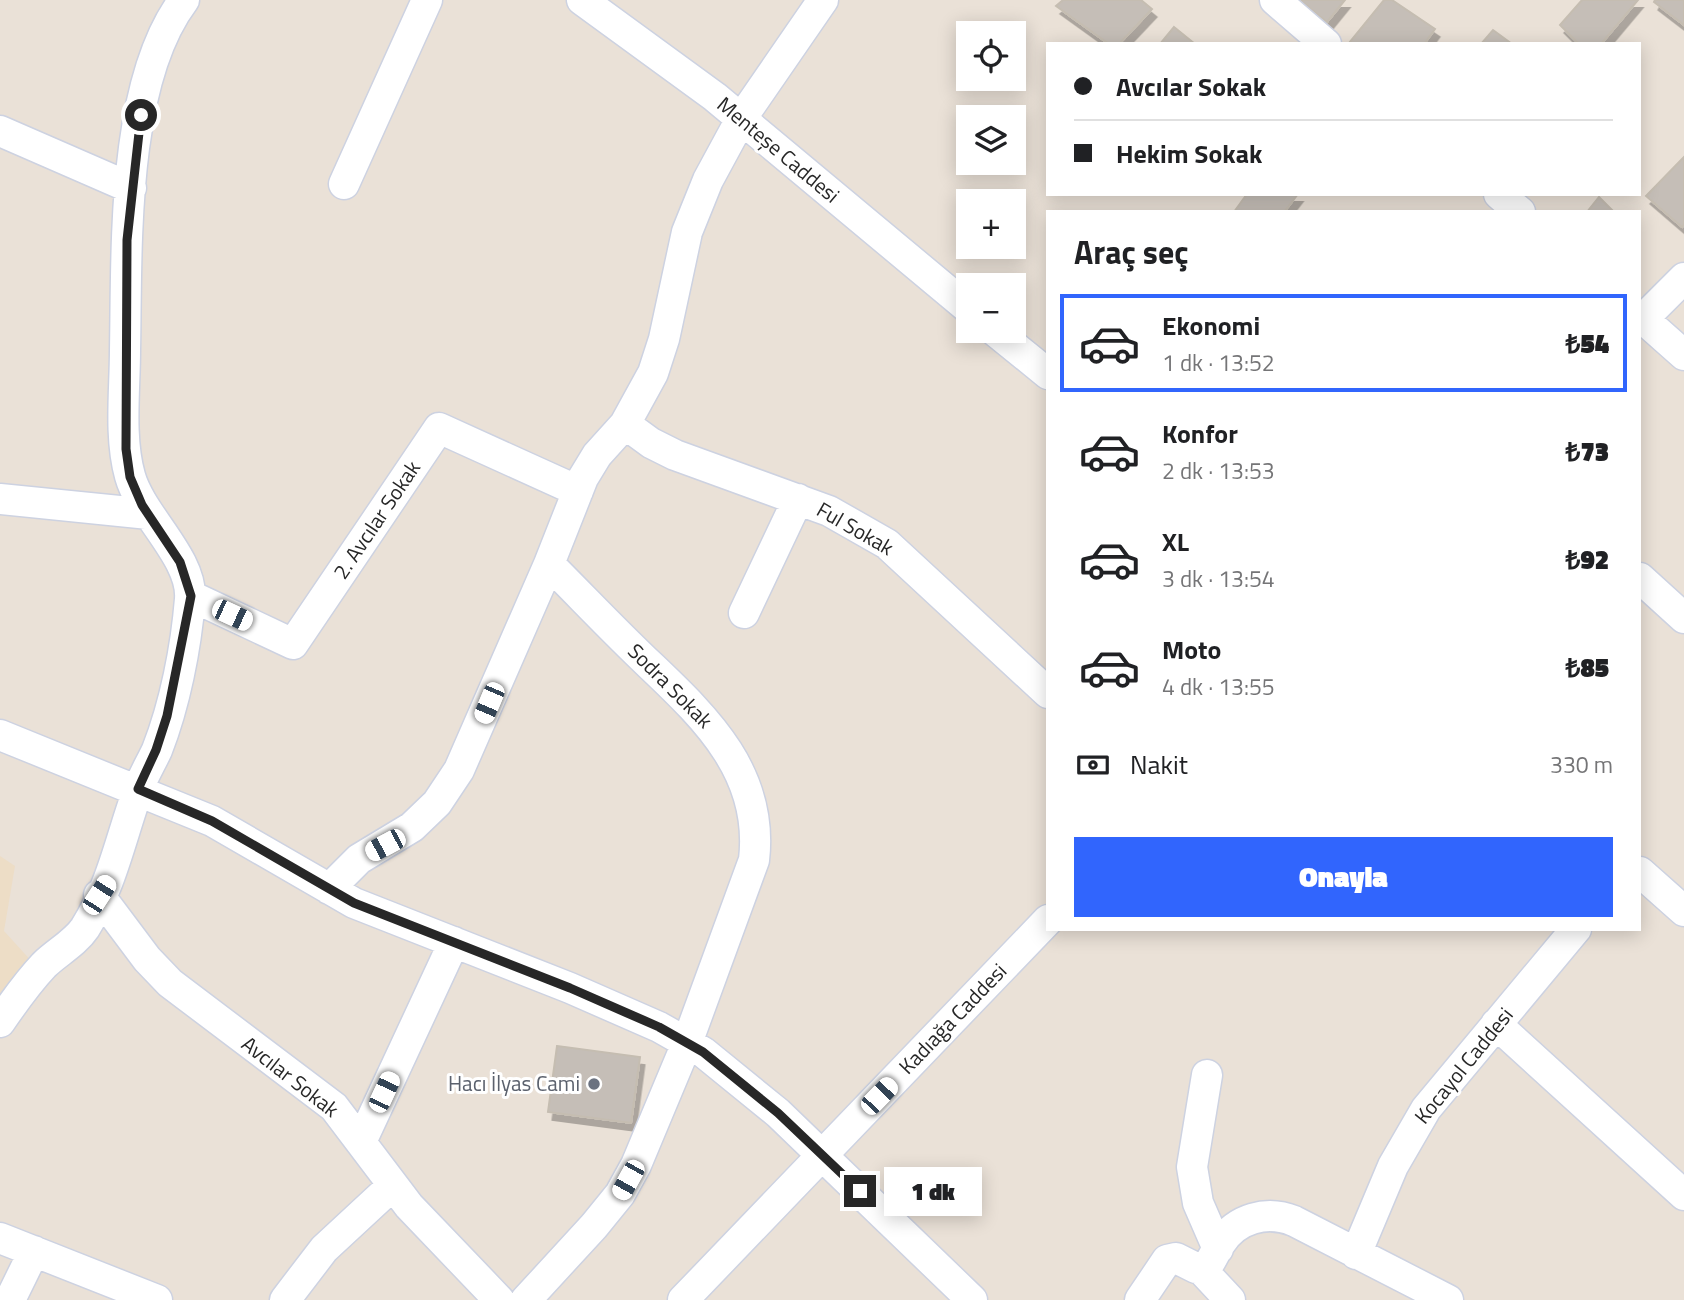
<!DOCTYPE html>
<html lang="tr">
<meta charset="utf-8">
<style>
body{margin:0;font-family:"Titillium Web",sans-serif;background:#f2f2f2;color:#202124;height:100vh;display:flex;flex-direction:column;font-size:26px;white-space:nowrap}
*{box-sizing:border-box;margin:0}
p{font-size:23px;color:#757577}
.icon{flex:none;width:38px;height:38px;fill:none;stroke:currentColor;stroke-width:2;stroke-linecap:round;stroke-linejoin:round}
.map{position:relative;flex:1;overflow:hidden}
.panel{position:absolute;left:1046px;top:210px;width:595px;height:721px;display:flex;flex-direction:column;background:#fff;border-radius:0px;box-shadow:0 4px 18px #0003}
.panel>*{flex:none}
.hud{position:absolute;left:1046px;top:42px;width:595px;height:154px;border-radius:0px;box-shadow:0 4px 18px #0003;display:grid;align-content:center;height:154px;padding:0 28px;background:#fff}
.fabs{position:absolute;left:956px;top:21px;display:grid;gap:14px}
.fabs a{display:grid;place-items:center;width:70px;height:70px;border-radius:0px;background:#fff;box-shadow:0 4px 18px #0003;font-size:35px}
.end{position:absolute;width:32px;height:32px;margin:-16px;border:9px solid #272727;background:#fff;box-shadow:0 0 0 4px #fff}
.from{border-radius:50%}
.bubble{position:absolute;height:49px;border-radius:0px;background:#fff;box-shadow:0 4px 18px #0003;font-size:23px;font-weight:800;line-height:49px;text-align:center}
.car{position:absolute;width:21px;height:42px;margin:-21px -10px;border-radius:9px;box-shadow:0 0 5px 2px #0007;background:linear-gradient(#fff 24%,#345 0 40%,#fff 0 76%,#345 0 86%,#fff 0)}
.hud b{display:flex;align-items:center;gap:24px;height:66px;font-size:26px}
.hud b+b{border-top:2px solid #e0e0e0}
.hud i{width:18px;height:18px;background:#202124}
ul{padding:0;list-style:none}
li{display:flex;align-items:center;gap:21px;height:98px;margin:0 14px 10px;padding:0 14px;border:4px solid transparent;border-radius:0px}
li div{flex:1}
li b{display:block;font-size:26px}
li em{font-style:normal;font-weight:800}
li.current{border-color:#3165fd}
li>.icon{width:63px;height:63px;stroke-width:1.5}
h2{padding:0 28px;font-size:32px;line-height:84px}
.pay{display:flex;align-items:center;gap:18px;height:77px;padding:0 28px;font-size:26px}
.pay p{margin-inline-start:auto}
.button{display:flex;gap:14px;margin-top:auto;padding:14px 28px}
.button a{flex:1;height:80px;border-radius:0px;background:#3165fd;color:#fff;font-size:28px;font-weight:800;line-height:80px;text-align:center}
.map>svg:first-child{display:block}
.education{fill:#edddc6}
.building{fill:#c5beb7;stroke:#c5bdb1;stroke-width:2;filter:url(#shadow)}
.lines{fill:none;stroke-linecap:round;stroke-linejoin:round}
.minor-casing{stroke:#cdd2e1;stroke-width:33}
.minor{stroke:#fff;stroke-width:30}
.route{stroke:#272727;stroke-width:9}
.worship-dot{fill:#6b7280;stroke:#fff;stroke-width:2.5}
.labels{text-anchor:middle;stroke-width:6;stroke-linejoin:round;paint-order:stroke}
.street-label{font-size:21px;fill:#272727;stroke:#fff}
.worship-label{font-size:21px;fill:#5b616d;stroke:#fff;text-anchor:end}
</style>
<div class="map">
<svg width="1684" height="1300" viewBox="0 0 1684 1300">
<defs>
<filter id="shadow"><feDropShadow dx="4.5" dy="8" stdDeviation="0" flood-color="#0004"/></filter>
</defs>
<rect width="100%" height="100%" fill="#eae1d7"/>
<path class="education" d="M0,856L15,866L4,931L34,964L0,1004Z"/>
<path class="building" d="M1063,0H1141L1152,9L1119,44H1109L1056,6Z
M1299,0H1345L1327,22Z
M1384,0H1392L1435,29L1424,44L1349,43Z
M1582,0H1638L1601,44H1579L1560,25Z
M1655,0H1684V25L1654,2Z
M1174,27L1195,44H1160Z
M1493,30L1512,44H1481Z
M1684,157V225L1682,227L1646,196Z
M1247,194H1298L1284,212H1234Z
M1599,197L1614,212H1587Z
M557,1046L640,1057L631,1123L548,1112Z"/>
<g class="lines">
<defs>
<path id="minor" d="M582,0L715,97L968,308
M1275,0L1326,44
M0,131L131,188
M344,184L427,0
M1499,194L1520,212
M1640,316L1684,355
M1640,322L1684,278
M995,331L1048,374
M625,424L651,443L675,455L829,511L887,544L1048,693
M0,499L149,514
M1640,578L1684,618
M191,596L293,644L439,428L578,491
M744,613L798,499
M0,735L212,821L354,903L570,988L659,1027L703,1052L778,1113L972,1300
M1640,872L1684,911
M329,889L359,859L412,827L437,803L459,770L549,564L583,478L597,455L625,424L653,373L664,339L687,232L708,180L741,119L823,0
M99,895L147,959L170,983L334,1107L409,1206L499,1300
M0,1022C13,1003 28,982 44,965C56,953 75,943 85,928C112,885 121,837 138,790C143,776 151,763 157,750C175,704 186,648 190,599C193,558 141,516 130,476C119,437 125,390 125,350C127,249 121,83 184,0
M1496,1024L1684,1195
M1207,1075L1192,1167L1198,1203L1218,1249
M361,1142L454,942
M0,1238L157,1300
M1356,1254L1393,1166L1426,1109L1576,929
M1201,1269L1230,1300
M10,1300L34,1251
M285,1300L324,1249L392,1186
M526,1300L594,1226L620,1194L636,1165L687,1043L754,860C764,775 708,720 651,666C616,633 583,598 549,564
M683,1300L1048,920
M1140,1300L1167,1260L1176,1258L1196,1268H1206C1212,1260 1215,1252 1220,1244C1236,1218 1267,1210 1294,1221L1448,1300"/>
</defs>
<use href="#minor" class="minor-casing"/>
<use href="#minor" class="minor"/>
</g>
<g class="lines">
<path class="route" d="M141,115L127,240L126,449L130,477L142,505L180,562L191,596L167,716L156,750L138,789L212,821L354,903L570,988L659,1027L703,1052L778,1113L860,1191"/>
</g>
<circle class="worship-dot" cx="594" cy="1084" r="7"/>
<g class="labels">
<g class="street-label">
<text transform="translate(778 150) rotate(40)" y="7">Menteşe Caddesi</text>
<text transform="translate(377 520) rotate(-56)" y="7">2. Avcılar Sokak</text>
<text transform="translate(855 529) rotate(30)" y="7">Ful Sokak</text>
<text transform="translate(670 686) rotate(45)" y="7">Sodra Sokak</text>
<text transform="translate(953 1019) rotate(-46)" y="7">Kadıağa Caddesi</text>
<text transform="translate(1464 1066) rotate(-51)" y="7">Kocayol Caddesi</text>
<text transform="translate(290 1077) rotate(38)" y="7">Avcılar Sokak</text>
</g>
<g class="worship-label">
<text x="580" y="1091">Hacı İlyas Cami</text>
</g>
</g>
</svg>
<div class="fabs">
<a><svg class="icon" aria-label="locate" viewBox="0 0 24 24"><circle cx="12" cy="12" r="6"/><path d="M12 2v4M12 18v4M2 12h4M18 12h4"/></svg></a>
<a><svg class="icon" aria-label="layers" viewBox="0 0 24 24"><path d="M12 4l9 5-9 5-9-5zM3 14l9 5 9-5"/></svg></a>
<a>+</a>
<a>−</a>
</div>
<i class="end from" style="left:141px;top:115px"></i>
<i class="end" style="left:860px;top:1191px"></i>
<div class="bubble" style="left:884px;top:1167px;width:98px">1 dk</div>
<i class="car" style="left:232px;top:615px;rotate:115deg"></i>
<i class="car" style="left:489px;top:703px;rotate:203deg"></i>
<i class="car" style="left:385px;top:845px;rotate:242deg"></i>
<i class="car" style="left:99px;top:895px;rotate:33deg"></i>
<i class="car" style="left:384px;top:1092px;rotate:25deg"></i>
<i class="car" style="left:879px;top:1096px;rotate:44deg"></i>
<i class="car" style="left:628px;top:1180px;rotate:209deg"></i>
<div class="hud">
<b><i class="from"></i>Avcılar Sokak</b>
<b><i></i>Hekim Sokak</b>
</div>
<section class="panel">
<h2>Araç seç</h2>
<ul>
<li class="current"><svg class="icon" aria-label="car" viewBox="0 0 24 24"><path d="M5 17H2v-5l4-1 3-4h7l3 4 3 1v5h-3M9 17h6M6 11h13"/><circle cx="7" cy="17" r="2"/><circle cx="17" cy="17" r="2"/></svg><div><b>Ekonomi</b><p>1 dk · 13:52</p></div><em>₺54</em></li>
<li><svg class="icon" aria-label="car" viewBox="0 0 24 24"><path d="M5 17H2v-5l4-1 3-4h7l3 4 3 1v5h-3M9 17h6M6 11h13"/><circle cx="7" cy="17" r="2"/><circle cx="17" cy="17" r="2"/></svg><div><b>Konfor</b><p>2 dk · 13:53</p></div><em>₺73</em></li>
<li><svg class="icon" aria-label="car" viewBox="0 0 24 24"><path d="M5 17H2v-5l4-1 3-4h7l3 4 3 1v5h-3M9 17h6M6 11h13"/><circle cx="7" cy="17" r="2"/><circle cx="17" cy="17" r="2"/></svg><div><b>XL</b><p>3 dk · 13:54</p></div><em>₺92</em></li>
<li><svg class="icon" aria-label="car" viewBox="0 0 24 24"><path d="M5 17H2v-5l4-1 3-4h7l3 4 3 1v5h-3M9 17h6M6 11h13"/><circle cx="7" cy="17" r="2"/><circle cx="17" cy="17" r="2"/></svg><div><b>Moto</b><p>4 dk · 13:55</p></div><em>₺85</em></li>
</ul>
<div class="pay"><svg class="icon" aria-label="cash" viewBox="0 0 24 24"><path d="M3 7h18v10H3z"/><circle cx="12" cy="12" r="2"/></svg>Nakit<p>330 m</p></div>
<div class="button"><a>Onayla</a></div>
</section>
</div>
